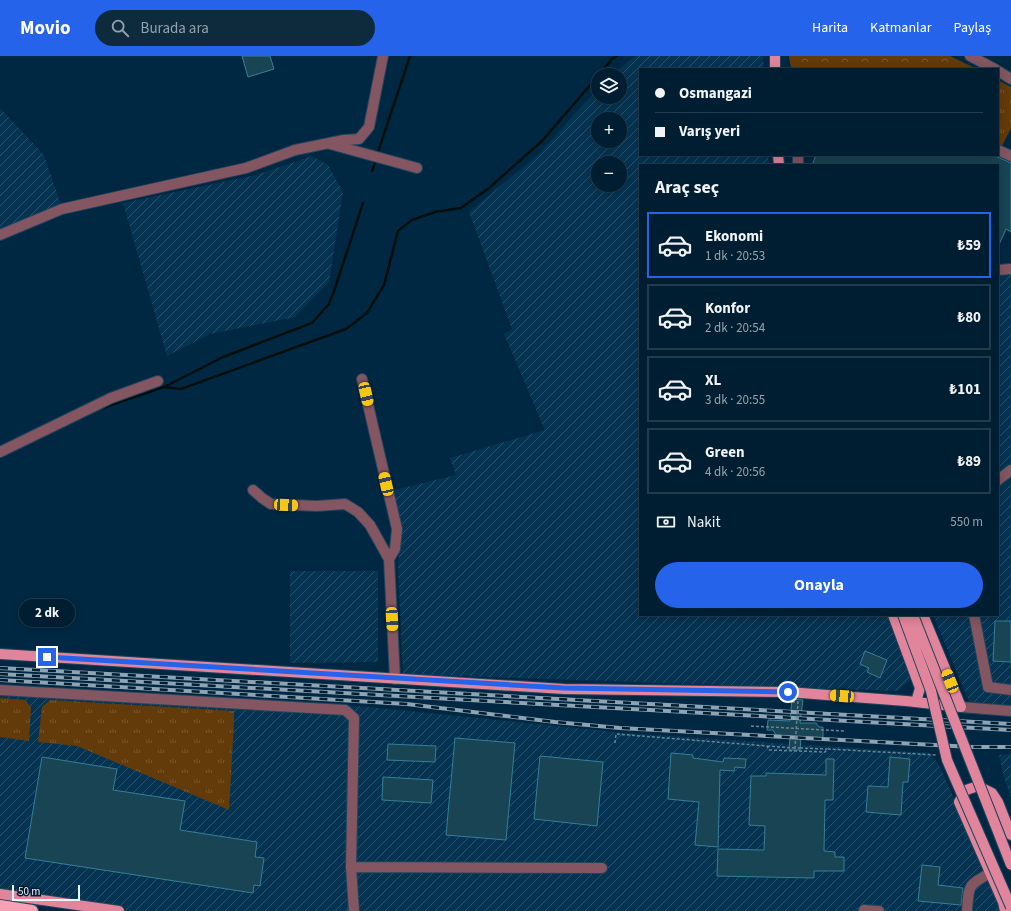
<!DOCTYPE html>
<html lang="tr">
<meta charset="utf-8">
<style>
body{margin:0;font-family:"Source Sans 3",sans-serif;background:#0e2b3e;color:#f1f3f6;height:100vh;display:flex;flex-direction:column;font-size:15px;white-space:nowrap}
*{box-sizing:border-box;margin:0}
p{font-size:13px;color:#95a2ac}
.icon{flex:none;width:22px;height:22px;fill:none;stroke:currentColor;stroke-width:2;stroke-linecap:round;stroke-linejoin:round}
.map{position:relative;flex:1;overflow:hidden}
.drawer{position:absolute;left:639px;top:108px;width:360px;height:452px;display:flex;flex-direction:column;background:#001e32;border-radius:0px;box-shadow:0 2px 10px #0003,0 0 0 1px #223c4d}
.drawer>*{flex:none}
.hud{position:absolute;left:639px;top:12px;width:360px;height:88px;border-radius:0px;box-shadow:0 2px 10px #0003,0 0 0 1px #223c4d;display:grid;align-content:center;height:88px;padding:0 16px;background:#001e32}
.controls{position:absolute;left:591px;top:12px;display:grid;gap:8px}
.controls a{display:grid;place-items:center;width:36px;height:36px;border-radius:50%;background:#001e32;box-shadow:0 2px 10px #0003,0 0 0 1px #223c4d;font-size:20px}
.scale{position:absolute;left:12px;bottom:10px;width:68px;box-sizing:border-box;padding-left:4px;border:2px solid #ebf5fe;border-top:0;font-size:11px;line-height:14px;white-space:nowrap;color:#ebf5fe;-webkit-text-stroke:3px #031e31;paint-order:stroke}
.end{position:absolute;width:18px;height:18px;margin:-9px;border:5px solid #2563eb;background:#fff;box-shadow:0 0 0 2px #fff}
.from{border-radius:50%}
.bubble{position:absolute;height:28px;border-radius:14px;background:#001e32;box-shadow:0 2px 10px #0003,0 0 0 1px #223c4d;font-size:13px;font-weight:700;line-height:28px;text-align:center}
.car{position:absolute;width:12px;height:24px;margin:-12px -6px;border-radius:5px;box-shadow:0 0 3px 1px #0007;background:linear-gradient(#f5c518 24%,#345 0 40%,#f5c518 0 76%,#345 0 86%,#f5c518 0)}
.hud b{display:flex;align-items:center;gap:14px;height:38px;font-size:15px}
.hud b+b{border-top:1px solid #223c4d}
.hud i{width:10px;height:10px;background:#f1f3f6}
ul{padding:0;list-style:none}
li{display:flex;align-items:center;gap:12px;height:66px;margin:0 8px 6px;padding:0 8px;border:2px solid #223c4d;border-radius:0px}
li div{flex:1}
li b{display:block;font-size:15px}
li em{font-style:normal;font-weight:700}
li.on{border-color:#2563eb}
li>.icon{width:36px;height:36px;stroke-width:1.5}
h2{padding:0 16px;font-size:18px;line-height:48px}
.pay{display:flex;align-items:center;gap:10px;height:44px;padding:0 16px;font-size:15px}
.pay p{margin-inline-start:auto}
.action{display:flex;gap:8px;margin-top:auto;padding:8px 16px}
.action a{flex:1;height:46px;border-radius:24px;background:#2563eb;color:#fff;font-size:16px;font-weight:700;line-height:46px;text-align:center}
header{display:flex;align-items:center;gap:24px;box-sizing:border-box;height:56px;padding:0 20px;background:#2563eb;color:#fff}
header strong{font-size:19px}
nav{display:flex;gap:22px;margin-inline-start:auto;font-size:14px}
.search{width:280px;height:36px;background:#0e2b3e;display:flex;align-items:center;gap:10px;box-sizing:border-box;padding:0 14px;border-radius:22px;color:#95a2ac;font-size:15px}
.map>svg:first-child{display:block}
.industrial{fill:url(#industrial-furrows);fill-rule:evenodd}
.grass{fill:url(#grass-tufts)}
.forest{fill:url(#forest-crowns)}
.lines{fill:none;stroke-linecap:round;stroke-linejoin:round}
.stream{stroke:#000f0c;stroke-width:2.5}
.building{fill:#194453;stroke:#347f99}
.minor-casing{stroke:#21455d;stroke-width:12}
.major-casing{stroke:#21455d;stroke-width:12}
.highway-casing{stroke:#21455d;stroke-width:14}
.path{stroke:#698497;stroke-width:1.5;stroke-dasharray:3 2;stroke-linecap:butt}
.minor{stroke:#835661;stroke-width:10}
.major{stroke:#e0859c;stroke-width:10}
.highway{stroke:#f8a0b5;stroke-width:12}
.rail-casing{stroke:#8ea4b4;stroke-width:4}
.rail{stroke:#031e31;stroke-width:2.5;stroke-dasharray:8;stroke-linecap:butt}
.major-bridge-casing{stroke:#21455d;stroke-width:12;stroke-linecap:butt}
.path-bridge{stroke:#698497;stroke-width:1.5;stroke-dasharray:3 2;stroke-linecap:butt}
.major-bridge{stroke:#e0859c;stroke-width:10}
.route{stroke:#2563eb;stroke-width:5}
</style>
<header>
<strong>Movio</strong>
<div class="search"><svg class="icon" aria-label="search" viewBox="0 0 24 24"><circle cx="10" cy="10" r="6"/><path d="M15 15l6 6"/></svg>Burada ara</div>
<nav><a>Harita</a><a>Katmanlar</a><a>Paylaş</a></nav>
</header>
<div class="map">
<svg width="1011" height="855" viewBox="0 0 1011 855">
<defs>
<pattern id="industrial-furrows" width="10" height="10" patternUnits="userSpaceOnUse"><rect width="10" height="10" fill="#053453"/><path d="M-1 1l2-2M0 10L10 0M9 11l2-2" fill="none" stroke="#2a526d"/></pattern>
<pattern id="grass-tufts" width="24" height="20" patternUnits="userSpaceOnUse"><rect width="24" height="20" fill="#633a09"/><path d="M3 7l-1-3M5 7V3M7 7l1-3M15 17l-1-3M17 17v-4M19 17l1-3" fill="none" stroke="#7a572e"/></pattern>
<pattern id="forest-crowns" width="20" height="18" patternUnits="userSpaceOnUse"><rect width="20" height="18" fill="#633a09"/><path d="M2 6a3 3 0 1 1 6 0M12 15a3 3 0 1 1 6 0" fill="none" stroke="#7a572e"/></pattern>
</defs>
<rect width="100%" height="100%" fill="#002843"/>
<path class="industrial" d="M635,0H763L764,13H640V99H768L769,109H640V559H890L913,622L898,635L403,618L398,514L401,472L387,436L456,419L450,402L545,374L504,278L512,273L469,156L539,98L598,32V41H620V19H612ZM598,63H620V85H598ZM598,107H620V129H598Z
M0,52L44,99L61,149L0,175Z
M312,100L328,109L343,136L329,226L295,261L210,278L167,300L123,147L256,119Z
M1011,219V650L970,648L933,559H998V220Z
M290,515H378V606L290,607Z
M0,629L359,650L625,677L930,697L939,709L1000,846L1002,855H131L0,838Z
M1011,698V742L1003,718L999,699Z"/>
<path class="grass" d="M998,24L1011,31V72L1000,94L998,93Z
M0,642L25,644L31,651L29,685L0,681Z
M50,644L234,655V665L229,754L77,690L38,686L42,651Z"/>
<path class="forest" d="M789,0H950L977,13H791Z"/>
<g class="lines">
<path class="stream" d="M599,19L612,3L617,0
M377,99L410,0
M372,115L376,104
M164,331L181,333L346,273L367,257L384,229L398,175L412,164L435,156L461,152L489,132L542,85L598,20
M102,352L164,331L223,301L312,267L329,248L334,235L363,147"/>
</g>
<path class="building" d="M242,0H270L274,13L248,21Z
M816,99H993L1011,107V176L1006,173L998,191V109H812Z
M995,565H1011V606L993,605Z
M865,595L887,604L880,622L867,616L869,612L860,608Z
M792,643L803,644L800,667H816L819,671H823V682L801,681L800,694H789L790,680L776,679L773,674H767L768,664L790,665Z
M455,682L515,687L506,784L446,779Z
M388,688L436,690L435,706L387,704Z
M671,697L693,699V702L723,706L724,702L746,703L745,712L735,711L734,715L720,714L718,791L695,789L699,746L668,743Z
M540,700L603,706L597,770L534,763Z
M42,701L117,713L113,734L185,745L180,774L257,786L255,801L264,802L260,830L254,829L253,837L25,802Z
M890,701L910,703L908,726H903L901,759L866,756L868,730L888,731Z
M826,703H834L833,744H825L824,795L835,796V801H844V815H814V822L717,820L718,793L764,794L765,770L749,769L751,720H766V717L826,719Z
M383,721L433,724L431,747L382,744Z
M922,809L940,811L938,829L963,832L961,849L918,845Z"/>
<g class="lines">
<defs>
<path id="minor" d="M970,0L995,13
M998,15L1011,23
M330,88L417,112
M998,94L1011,100
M798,109V99
M0,179L62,153L246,112L295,94L344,84L359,83L369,71L383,0
M998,214L1011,213
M362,323L397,473L395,493L389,503L395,623
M0,396L111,342L158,325
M998,424L1011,414
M253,434L262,442L271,448L317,450L345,448L358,456L370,469L389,503
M974,559L988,631L1011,634
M0,634L345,654L354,662L351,811L354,855
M961,651L1011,655
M351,811L602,812
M864,854L879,855
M967,855C969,829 967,830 990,817"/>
<path id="major" d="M775,0V13
M778,99L779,109
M893,559L920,632L916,646
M0,598L564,633L788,636L906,645L961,651L923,559
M0,838L119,855
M1005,855L1003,846L959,746L966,734L978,730L992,737L998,746L1011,779"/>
<path id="highway" d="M0,850L32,855"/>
</defs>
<use href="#minor" class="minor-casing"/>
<use href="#major" class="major-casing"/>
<use href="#highway" class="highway-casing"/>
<path class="path" d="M751,670L844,675
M615,687L616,678L767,690L769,694L825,696L828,693L936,699
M767,690L795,692V694
M800,692L827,693"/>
<use href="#minor" class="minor"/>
<use href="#major" class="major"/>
<use href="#highway" class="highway"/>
<defs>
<path id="rail" d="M0,612L1011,668
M0,618L1011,674
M0,624L407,648L555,666L620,672L972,691H1011"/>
</defs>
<use href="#rail" class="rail-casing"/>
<use href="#rail" class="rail"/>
<defs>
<path id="major-bridge" d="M903,559L931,635L947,704L1011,851
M913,559L1011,809"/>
</defs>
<use href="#major-bridge" class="major-bridge-casing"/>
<path class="path-bridge" d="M792,646H798L795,692H800"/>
<use href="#major-bridge" class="major-bridge"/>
</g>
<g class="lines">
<path class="route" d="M47,601L564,632L788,636"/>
</g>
</svg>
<div class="controls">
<a><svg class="icon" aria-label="layers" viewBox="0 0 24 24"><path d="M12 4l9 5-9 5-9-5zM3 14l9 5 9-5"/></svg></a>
<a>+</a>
<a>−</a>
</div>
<div class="scale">50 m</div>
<i class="end from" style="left:788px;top:636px"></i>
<i class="end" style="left:47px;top:601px"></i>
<div class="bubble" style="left:19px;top:543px;width:56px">2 dk</div>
<i class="car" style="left:366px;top:338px;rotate:167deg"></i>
<i class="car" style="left:386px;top:428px;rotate:347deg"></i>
<i class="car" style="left:286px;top:449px;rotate:93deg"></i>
<i class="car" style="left:392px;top:563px;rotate:177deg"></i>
<i class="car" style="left:950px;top:625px;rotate:338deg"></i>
<i class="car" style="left:842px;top:640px;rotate:274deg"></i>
<div class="hud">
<b><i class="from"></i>Osmangazi</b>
<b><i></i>Varış yeri</b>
</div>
<section class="drawer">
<h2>Araç seç</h2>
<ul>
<li class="on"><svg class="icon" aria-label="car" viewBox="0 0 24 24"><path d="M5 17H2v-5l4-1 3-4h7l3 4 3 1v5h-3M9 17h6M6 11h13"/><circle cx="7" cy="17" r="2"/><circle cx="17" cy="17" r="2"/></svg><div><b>Ekonomi</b><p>1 dk · 20:53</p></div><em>₺59</em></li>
<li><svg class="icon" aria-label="car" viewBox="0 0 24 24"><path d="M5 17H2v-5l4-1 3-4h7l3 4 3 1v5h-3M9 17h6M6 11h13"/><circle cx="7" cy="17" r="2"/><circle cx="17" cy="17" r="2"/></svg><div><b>Konfor</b><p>2 dk · 20:54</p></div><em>₺80</em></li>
<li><svg class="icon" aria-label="car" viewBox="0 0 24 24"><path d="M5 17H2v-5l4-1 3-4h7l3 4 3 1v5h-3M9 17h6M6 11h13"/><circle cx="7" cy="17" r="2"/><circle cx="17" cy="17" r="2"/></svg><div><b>XL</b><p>3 dk · 20:55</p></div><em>₺101</em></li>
<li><svg class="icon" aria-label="car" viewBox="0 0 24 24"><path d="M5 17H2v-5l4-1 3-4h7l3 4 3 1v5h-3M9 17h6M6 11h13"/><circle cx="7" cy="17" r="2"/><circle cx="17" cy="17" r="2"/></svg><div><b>Green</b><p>4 dk · 20:56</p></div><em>₺89</em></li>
</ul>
<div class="pay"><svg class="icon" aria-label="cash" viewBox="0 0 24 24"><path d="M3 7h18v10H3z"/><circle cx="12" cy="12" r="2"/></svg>Nakit<p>550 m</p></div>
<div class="action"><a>Onayla</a></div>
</section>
</div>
